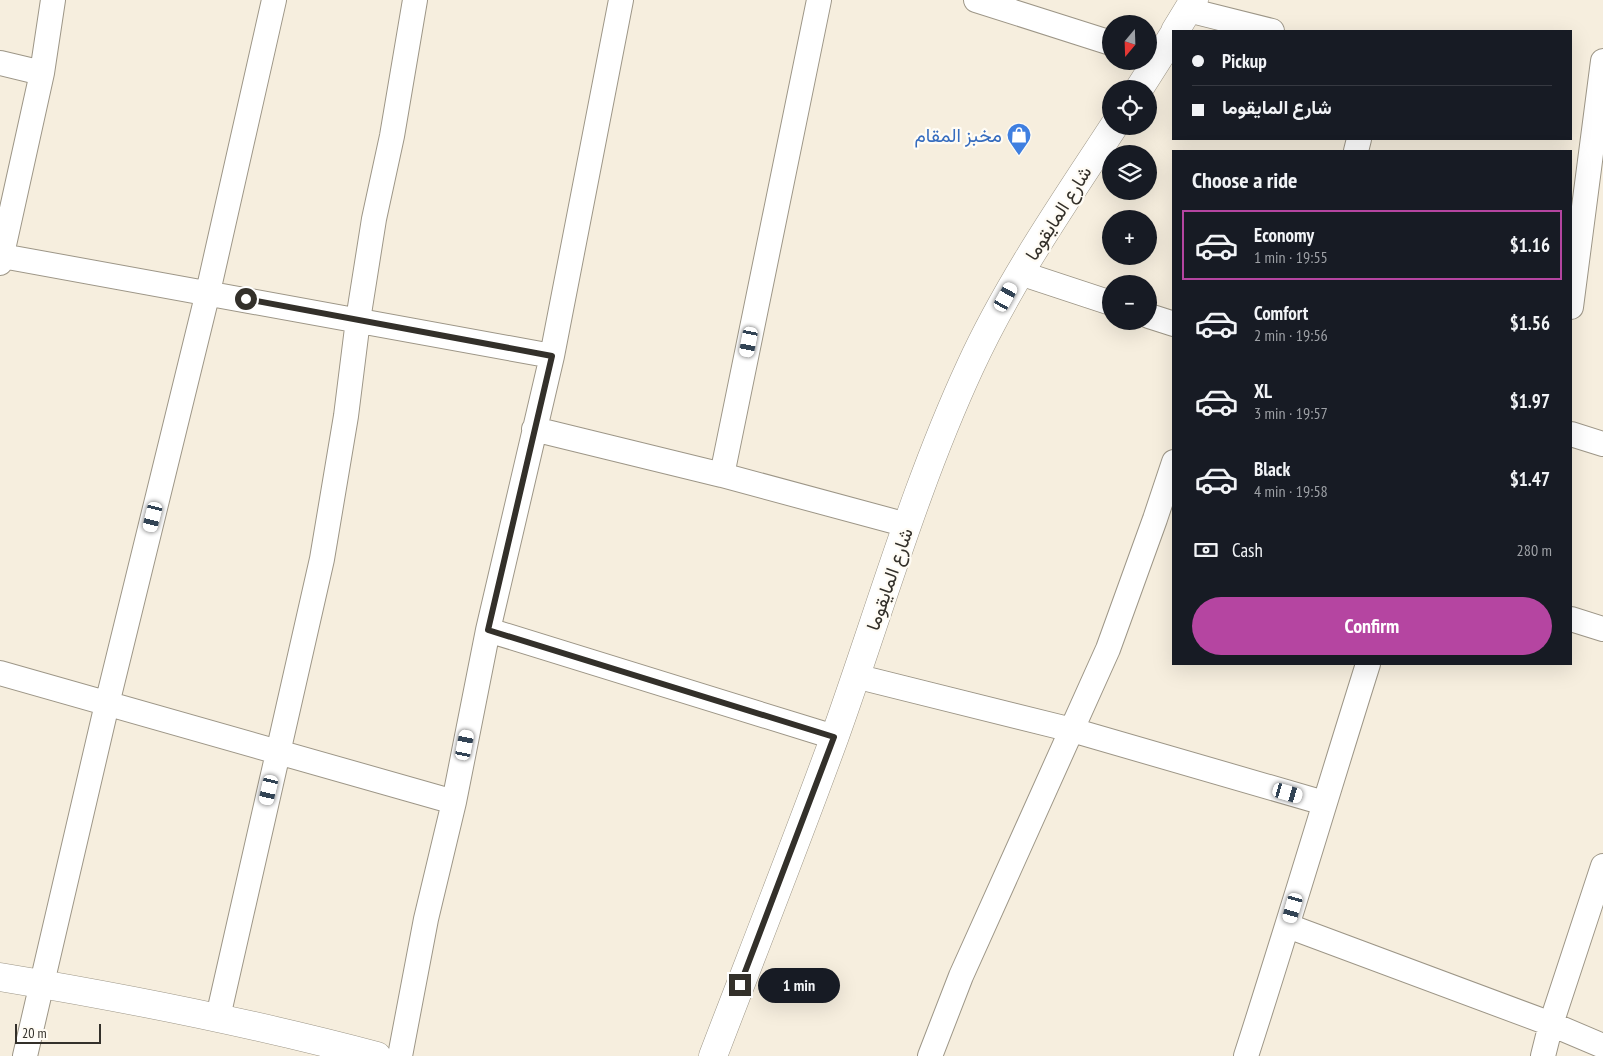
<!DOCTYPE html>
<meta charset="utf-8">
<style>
body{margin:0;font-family:"PT Sans Narrow",Vazirmatn,sans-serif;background:#242831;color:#f1f3f6;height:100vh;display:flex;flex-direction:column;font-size:19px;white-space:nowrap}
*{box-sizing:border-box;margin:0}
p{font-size:16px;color:#9ea1a6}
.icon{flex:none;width:28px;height:28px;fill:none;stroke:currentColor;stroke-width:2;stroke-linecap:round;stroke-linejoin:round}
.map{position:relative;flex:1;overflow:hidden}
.drawer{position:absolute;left:1172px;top:150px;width:400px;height:515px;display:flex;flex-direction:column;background:#171b24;border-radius:0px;box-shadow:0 5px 20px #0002}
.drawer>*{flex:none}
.hud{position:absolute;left:1172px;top:30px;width:400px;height:110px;border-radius:0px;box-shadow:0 5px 20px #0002;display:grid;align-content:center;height:110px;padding:0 20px;background:#171b24}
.needle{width:32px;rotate:199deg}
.tools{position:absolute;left:1102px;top:15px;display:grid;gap:10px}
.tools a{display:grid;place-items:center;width:55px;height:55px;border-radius:50%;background:#171b24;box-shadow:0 5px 20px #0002;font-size:25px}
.scale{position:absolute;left:15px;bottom:12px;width:86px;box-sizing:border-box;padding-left:5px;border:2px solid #33302a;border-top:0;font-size:14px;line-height:18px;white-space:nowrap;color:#33302a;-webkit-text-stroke:4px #fffcf5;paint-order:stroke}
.end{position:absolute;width:22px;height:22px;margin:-11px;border:6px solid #33302a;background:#fff;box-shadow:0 0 0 2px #fff}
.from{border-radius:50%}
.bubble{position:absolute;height:35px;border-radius:18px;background:#171b24;box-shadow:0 5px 20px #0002;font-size:16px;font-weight:800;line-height:35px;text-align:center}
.car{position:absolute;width:15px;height:30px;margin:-15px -8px;border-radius:6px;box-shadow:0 0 4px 1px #0007;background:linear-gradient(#fff 24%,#345 0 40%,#fff 0 76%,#345 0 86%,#fff 0)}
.hud b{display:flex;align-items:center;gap:18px;height:48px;font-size:19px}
.hud b+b{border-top:1px solid #363941}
.hud i{width:12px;height:12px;background:#f1f3f6}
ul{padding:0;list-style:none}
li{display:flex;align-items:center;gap:15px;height:70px;margin:0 10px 8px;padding:0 10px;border:2px solid transparent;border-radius:0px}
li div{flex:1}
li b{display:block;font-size:19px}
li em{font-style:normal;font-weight:800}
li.current{border-color:#b545a1}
li>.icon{width:45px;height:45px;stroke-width:1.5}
h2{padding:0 20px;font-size:22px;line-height:60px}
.pay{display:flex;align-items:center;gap:12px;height:55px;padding:0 20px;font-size:19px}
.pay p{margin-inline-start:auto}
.action{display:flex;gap:10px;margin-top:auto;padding:10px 20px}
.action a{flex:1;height:58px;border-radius:30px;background:#b545a1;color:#fff;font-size:20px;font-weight:800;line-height:58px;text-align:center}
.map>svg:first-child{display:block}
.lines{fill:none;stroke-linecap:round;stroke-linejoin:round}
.minor-casing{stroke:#9d9687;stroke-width:26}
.tertiary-casing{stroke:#9d9687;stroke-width:29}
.minor{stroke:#fff;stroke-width:24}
.tertiary{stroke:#fff;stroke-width:28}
.route{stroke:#33302a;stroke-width:6}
.labels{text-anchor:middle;stroke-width:4.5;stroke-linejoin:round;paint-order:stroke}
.shop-label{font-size:19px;fill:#366cbe;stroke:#fffcf5;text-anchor:end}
.street-label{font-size:19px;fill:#33302a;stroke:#fffcf5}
</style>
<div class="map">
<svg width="1603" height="1056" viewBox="0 0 1603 1056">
<rect width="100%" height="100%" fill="#f6eede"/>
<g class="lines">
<defs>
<path id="minor" d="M976,0L1111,43
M1188,10L1272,31
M0,63L42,73
M1356,151L1359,139
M2,256L552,356
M0,263L42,73L53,0
M1020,273L1111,303
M1571,307L1603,61
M1149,316L1174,324
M534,429L722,475L907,525
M1571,434L1603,444
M722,475L819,0
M1571,619L1603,629
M488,630L834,737
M0,673L454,802
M855,676L1072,730L1324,803
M1288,926L1551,1024L1603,1046
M218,1017L322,559L346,416L358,320L374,219L392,136L415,0
M25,1056L107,704L208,292L274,0
M400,1056L426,919L454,802L488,630L552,356L621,0
M930,1056L961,976L1108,649L1155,519L1174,462
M1246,1056C1288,926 1327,794 1368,664
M1543,1056L1551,1024L1603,866"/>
<path id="tertiary" d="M1175,31L1194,0
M1139,89L1174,34
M0,977C127,998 253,1023 377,1056
M713,1056C754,949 796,843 835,736C879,613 915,486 970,367C1009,282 1063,204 1114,126"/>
</defs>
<use href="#minor" class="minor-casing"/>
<use href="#tertiary" class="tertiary-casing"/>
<use href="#minor" class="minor"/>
<use href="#tertiary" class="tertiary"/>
</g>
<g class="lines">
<path class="route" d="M246,299L552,356L488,630L834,737L740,985"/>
</g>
<defs>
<symbol id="shop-pin" viewBox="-11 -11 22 30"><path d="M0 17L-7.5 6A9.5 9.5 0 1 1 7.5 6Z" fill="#3f7fe0" stroke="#fffcf5"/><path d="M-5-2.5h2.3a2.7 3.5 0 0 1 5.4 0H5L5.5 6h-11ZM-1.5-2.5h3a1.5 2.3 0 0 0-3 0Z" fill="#fff"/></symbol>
</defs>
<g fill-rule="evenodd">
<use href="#shop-pin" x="1005" y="121" width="28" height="38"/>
</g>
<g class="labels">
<g class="shop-label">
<text x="1002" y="142">مخبز المقام</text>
</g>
<g class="street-label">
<text transform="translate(1058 213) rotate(-58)" y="7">شارع المايقوما</text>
<text transform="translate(889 579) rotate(-71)" y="7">شارع المايقوما</text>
</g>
</g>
</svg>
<div class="tools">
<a><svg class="needle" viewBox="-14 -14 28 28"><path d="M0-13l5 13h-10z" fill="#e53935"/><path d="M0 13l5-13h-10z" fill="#9ea1a6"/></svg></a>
<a><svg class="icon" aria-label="locate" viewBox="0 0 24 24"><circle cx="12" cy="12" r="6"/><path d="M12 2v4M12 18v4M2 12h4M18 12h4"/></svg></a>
<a><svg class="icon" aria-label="layers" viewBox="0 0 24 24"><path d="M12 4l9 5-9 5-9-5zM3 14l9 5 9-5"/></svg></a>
<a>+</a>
<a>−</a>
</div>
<div class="scale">20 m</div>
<i class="end from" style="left:246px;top:299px"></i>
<i class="end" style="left:740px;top:985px"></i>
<div class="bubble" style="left:758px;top:968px;width:82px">1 min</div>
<i class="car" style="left:1006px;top:297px;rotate:29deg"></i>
<i class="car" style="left:749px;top:342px;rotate:191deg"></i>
<i class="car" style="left:153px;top:517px;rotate:194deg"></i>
<i class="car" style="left:465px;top:745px;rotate:11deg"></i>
<i class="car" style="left:269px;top:790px;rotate:193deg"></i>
<i class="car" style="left:1288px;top:793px;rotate:106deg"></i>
<i class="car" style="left:1293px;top:908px;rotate:196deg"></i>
<div class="hud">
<b><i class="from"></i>Pickup</b>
<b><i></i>شارع المايقوما</b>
</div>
<section class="drawer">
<h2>Choose a ride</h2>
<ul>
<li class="current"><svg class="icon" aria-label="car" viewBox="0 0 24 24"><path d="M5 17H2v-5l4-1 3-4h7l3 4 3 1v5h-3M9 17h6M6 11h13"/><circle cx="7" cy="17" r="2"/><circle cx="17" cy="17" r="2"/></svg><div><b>Economy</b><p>1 min · 19:55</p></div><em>$1.16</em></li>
<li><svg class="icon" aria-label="car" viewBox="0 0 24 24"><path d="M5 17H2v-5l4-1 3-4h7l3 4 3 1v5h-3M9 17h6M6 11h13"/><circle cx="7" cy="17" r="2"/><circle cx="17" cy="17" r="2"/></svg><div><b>Comfort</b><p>2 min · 19:56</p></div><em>$1.56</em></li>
<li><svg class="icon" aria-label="car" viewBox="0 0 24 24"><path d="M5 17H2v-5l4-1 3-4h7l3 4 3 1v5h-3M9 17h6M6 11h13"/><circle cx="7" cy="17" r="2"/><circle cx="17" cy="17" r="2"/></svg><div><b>XL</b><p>3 min · 19:57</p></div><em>$1.97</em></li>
<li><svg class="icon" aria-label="car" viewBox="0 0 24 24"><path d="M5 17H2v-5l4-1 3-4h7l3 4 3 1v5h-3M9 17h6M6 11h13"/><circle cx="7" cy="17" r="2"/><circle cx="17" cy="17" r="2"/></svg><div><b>Black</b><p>4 min · 19:58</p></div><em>$1.47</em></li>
</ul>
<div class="pay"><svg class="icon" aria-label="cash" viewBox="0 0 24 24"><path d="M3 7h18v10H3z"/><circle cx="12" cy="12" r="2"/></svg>Cash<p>280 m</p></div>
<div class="action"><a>Confirm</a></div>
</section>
</div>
